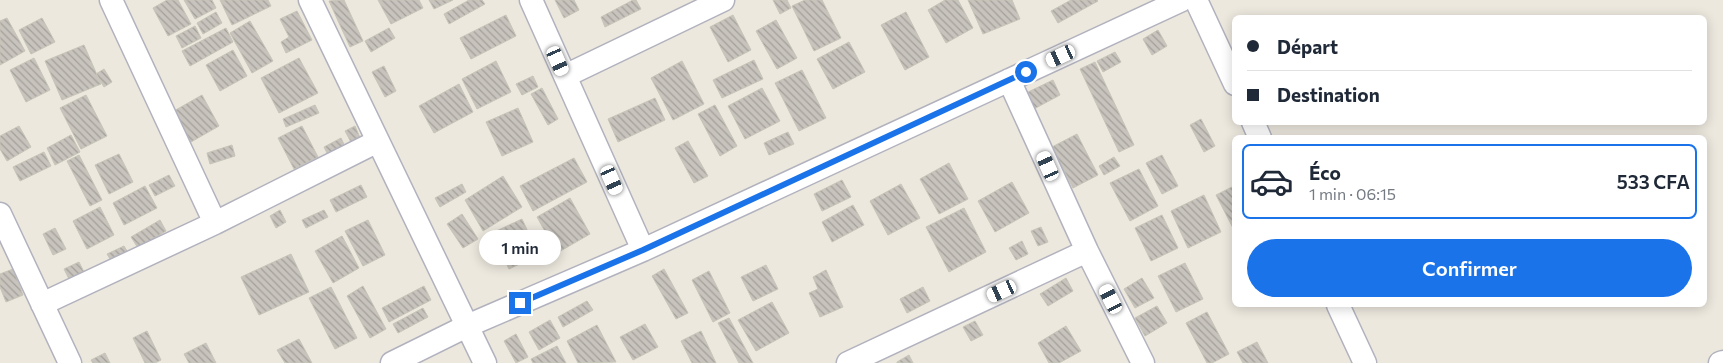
<!DOCTYPE html>
<html lang="fr">
<meta charset="utf-8">
<style>
body{margin:0;font-family:Commissioner,sans-serif;background:#f6f6f7;color:#1f2937;height:100vh;display:flex;flex-direction:column;font-size:19px;white-space:nowrap}
*{box-sizing:border-box;margin:0}
p{font-size:16px;color:#747a83}
.icon{flex:none;width:28px;height:28px;fill:none;stroke:currentColor;stroke-width:2;stroke-linecap:round;stroke-linejoin:round}
.map{position:relative;flex:1;overflow:hidden}
.panel{position:absolute;left:1232px;top:135px;width:475px;height:172px;display:flex;flex-direction:column;background:#fff;border-radius:8px;box-shadow:0 2px 12px #0003}
.panel>*{flex:none}
.hud{position:absolute;left:1232px;top:15px;width:475px;height:110px;border-radius:8px;box-shadow:0 2px 12px #0003;display:grid;align-content:center;height:110px;padding:0 15px;background:#fff}
.end{position:absolute;width:22px;height:22px;margin:-11px;border:6px solid #1a73e8;background:#fff;box-shadow:0 0 0 2px #fff}
.from{border-radius:50%}
.bubble{position:absolute;height:35px;border-radius:18px;background:#fff;box-shadow:0 2px 12px #0003;font-size:16px;font-weight:600;line-height:35px;text-align:center}
.car{position:absolute;width:15px;height:30px;margin:-15px -8px;border-radius:6px;box-shadow:0 0 4px 1px #0007;background:linear-gradient(#fff 24%,#345 0 40%,#fff 0 76%,#345 0 86%,#fff 0)}
.hud b{display:flex;align-items:center;gap:18px;height:48px;font-size:19px}
.hud b+b{border-top:1px solid #e0e1e3}
.hud i{width:12px;height:12px;background:#1f2937}
ul{padding:9px 0 0;list-style:none}
li{display:flex;align-items:center;gap:15px;height:75px;margin:0 10px 8px;padding:0 5px;border:2px solid transparent;border-radius:8px}
li div{flex:1}
li b{display:block;font-size:19px}
li em{font-style:normal;font-weight:600}
li.on{border-color:#1a73e8}
li>.icon{width:45px;height:45px;stroke-width:1.5}
.cta{display:flex;gap:10px;margin-top:auto;padding:10px 15px}
.cta a{flex:1;height:58px;border-radius:30px;background:#1a73e8;color:#fff;font-size:20px;font-weight:600;line-height:58px;text-align:center}
.map>svg:first-child{display:block}
.building{fill:url(#building-back-hatch);stroke:#c7c4b8}
.lines{fill:none;stroke-linecap:round;stroke-linejoin:round}
.street-casing{stroke:#b1b2be;stroke-width:25}
.street{stroke:#fff;stroke-width:22}
.route{stroke:#1a73e8;stroke-width:6}
</style>
<div class="map">
<svg width="1723" height="363" viewBox="0 0 1723 363">
<defs>
<pattern id="building-back-hatch" width="6" height="6" patternUnits="userSpaceOnUse" patternTransform="scale(1.25)"><rect width="6" height="6" fill="#c8c4bd"/><path d="M-1 5l2 2M0 0l6 6M5-1l2 2" fill="none" stroke="#a39f9a"/></pattern>
</defs>
<rect width="100%" height="100%" fill="#ece8de"/>
<path class="building" d="M167,0H178L191,24L168,36L153,8Z
M184,0H212L216,8L195,19Z
M220,0H268L271,6L232,25Z
M344,0L363,41L350,47L329,1Z
M378,0H419L423,8L391,24Z
M429,0H453L434,9Z
M469,0H482L485,4L449,24L444,14Z
M555,0H574L579,10L564,18Z
M633,0H636L641,9L605,27L601,17Z
M773,0H787L791,8L780,14Z
M805,0H822L841,38L814,51L792,6Z
M945,0H958L973,28L946,43L928,10Z
M968,0H1012L1020,19L983,34Z
M1071,0H1097L1098,1L1058,23L1051,11Z
M297,11L312,40L286,53L281,42L289,37L280,19Z
M216,12L222,23L203,34L197,23Z
M906,12L929,57L905,70L881,25Z
M506,15L516,36L471,59L460,38Z
M733,15L751,50L728,62L710,27Z
M7,18L25,51L0,65V21Z
M42,18L55,42L31,54L19,30Z
M776,20L797,58L777,69L756,31Z
M250,21L273,61L252,73L230,33Z
M195,26L201,38L182,48L176,36Z
M226,28L233,42L190,66L182,51Z
M389,28L395,38L371,52L365,41Z
M1158,30L1167,46L1152,55L1143,39Z
M849,42L865,72L833,89L817,59Z
M84,45L101,84L62,100L45,61Z
M233,50L247,76L220,91L206,65Z
M1115,52L1121,62L1103,72L1097,61Z
M34,58L50,90L26,102L10,70Z
M299,58L318,93L279,113L261,78Z
M754,60L763,79L722,98L713,80Z
M496,61L511,92L477,109L462,79Z
M682,61L704,104L673,120L651,78Z
M1095,62L1134,145L1119,152L1080,69Z
M384,66L396,91L385,97L372,72Z
M104,69L112,82L104,87L96,74Z
M802,70L826,118L799,131L775,83Z
M533,76L538,87L522,95L516,84Z
M1053,80L1060,95L1032,110L1024,94Z
M459,84L473,112L434,133L419,106Z
M542,88L558,119L548,125L531,94Z
M762,88L780,121L745,139L728,106Z
M86,95L107,136L81,149L60,108Z
M202,95L219,126L191,142L174,111Z
M655,98L665,120L618,142L608,119Z
M315,105L319,113L286,127L283,119Z
M715,105L737,146L720,156L698,114Z
M518,108L533,142L502,156L486,122Z
M1201,119L1215,146L1204,152L1190,125Z
M19,126L31,147L7,161L0,149V136Z
M302,126L318,157L294,169L278,138Z
M355,126L361,140L352,144L345,131Z
M788,132L794,144L769,155L764,143Z
M1077,134L1098,175L1073,188L1052,147Z
M71,135L80,152L55,165L47,148Z
M341,138L348,153L331,161L324,147Z
M688,141L708,176L694,183L675,148Z
M232,145L235,156L210,164L207,153Z
M44,152L51,166L20,181L13,167Z
M119,154L133,182L109,194L95,165Z
M79,155L102,200L90,206L67,161Z
M1162,155L1178,186L1162,194L1146,163Z
M1114,157L1120,166L1104,175L1099,166Z
M574,158L587,182L533,211L520,186Z
M949,163L968,199L939,214L920,179Z
M1139,169L1158,206L1130,221L1110,183Z
M169,175L175,186L155,196L149,185Z
M503,176L522,207L483,231L465,200Z
M842,180L851,197L822,211L814,194Z
M1012,182L1029,213L995,232L978,201Z
M462,184L466,192L440,207L435,198Z
M901,184L920,218L888,235L870,201Z
M361,185L367,197L336,212L330,200Z
M145,186L157,208L124,225L113,203Z
M1234,186L1235,188L1234,230L1216,195Z
M1204,195L1221,232L1188,248L1171,211Z
M570,198L590,234L557,253L537,217Z
M853,205L864,225L832,242L822,222Z
M100,207L114,235L87,249L73,221Z
M964,208L986,252L949,272L926,227Z
M280,210L286,222L276,228L270,216Z
M324,210L328,217L306,228L302,220Z
M462,214L478,239L463,248L447,224Z
M1162,215L1178,248L1151,261L1135,228Z
M522,219L539,255L509,269L492,233Z
M160,220L166,231L138,248L131,237Z
M368,220L385,255L363,266L345,231Z
M1041,227L1048,242L1038,246L1031,231Z
M55,228L66,249L53,255L43,234Z
M342,236L359,268L333,283L315,251Z
M1022,241L1028,254L1016,260L1009,248Z
M124,246L127,251L110,259L107,254Z
M291,254L309,292L259,315L241,277Z
M79,262L84,272L69,279L64,269Z
M1185,263L1203,299L1176,312L1158,276Z
M766,265L778,289L753,301L741,277Z
M13,269L23,295L6,302L0,287V274Z
M664,269L688,313L676,319L652,276Z
M826,270L843,307L820,317L809,293L818,289L813,277Z
M709,271L730,313L713,322L692,280Z
M1066,278L1073,291L1048,306L1040,294Z
M1142,278L1154,298L1135,308L1124,289Z
M363,286L386,329L370,338L347,296Z
M424,286L431,300L389,322L382,308Z
M331,287L357,338L335,349L309,298Z
M923,287L930,301L907,313L900,299Z
M587,301L593,310L563,327L558,317Z
M772,302L789,333L756,351L738,320Z
M1157,306L1167,323L1145,336L1135,318Z
M423,308L428,317L398,333L393,324Z
M1207,312L1229,354L1212,363H1207L1186,323Z
M729,318L753,363H739L718,323Z
M550,320L560,338L539,350L529,332Z
M975,321L983,335L971,341L963,327Z
M645,324L658,347L633,360L620,337Z
M597,325L616,362L578,363L567,341Z
M1066,326L1081,351L1059,363H1049L1038,343Z
M147,331L161,360L155,363H145L133,338Z
M701,331L716,363H692L681,341Z
M516,334L528,357L516,363L504,341Z
M299,339L312,363H285L277,350Z
M1257,342L1268,363H1243L1237,352Z
M206,343L216,363H189L184,354Z
M557,346L566,363H533L531,359Z
M105,353L110,363H93L91,360Z
M909,355L913,363H897V362Z"/>
<g class="lines">
<defs>
<path id="street" d="M111,0L215,223
M310,0L485,363
M531,0L643,250
M1196,0L1235,84
M565,76L723,0
M1009,80L1087,251L1143,363
M1253,122L1260,138
M0,214L70,363
M42,304L215,223L378,141
M1338,305L1365,363
M392,363L467,326L643,250L1182,0
M848,363L1087,251
M1720,363L1723,362"/>
</defs>
<use href="#street" class="street-casing"/>
<use href="#street" class="street"/>
</g>
<g class="lines">
<path class="route" d="M520,303L643,250L1026,72"/>
</g>
</svg>
<i class="end from" style="left:1026px;top:72px"></i>
<i class="end" style="left:520px;top:303px"></i>
<div class="bubble" style="left:479px;top:230px;width:82px">1 min</div>
<i class="car" style="left:1061px;top:56px;rotate:245deg"></i>
<i class="car" style="left:558px;top:61px;rotate:156deg"></i>
<i class="car" style="left:1048px;top:166px;rotate:336deg"></i>
<i class="car" style="left:612px;top:180px;rotate:156deg"></i>
<i class="car" style="left:1002px;top:291px;rotate:245deg"></i>
<i class="car" style="left:1111px;top:299px;rotate:333deg"></i>
<div class="hud">
<b><i class="from"></i>Départ</b>
<b><i></i>Destination</b>
</div>
<section class="panel">
<ul>
<li class="on"><svg class="icon" aria-label="car" viewBox="0 0 24 24"><path d="M5 17H2v-5l4-1 3-4h7l3 4 3 1v5h-3M9 17h6M6 11h13"/><circle cx="7" cy="17" r="2"/><circle cx="17" cy="17" r="2"/></svg><div><b>Éco</b><p>1 min · 06:15</p></div><em>533 CFA</em></li>
</ul>
<div class="cta"><a>Confirmer</a></div>
</section>
</div>
